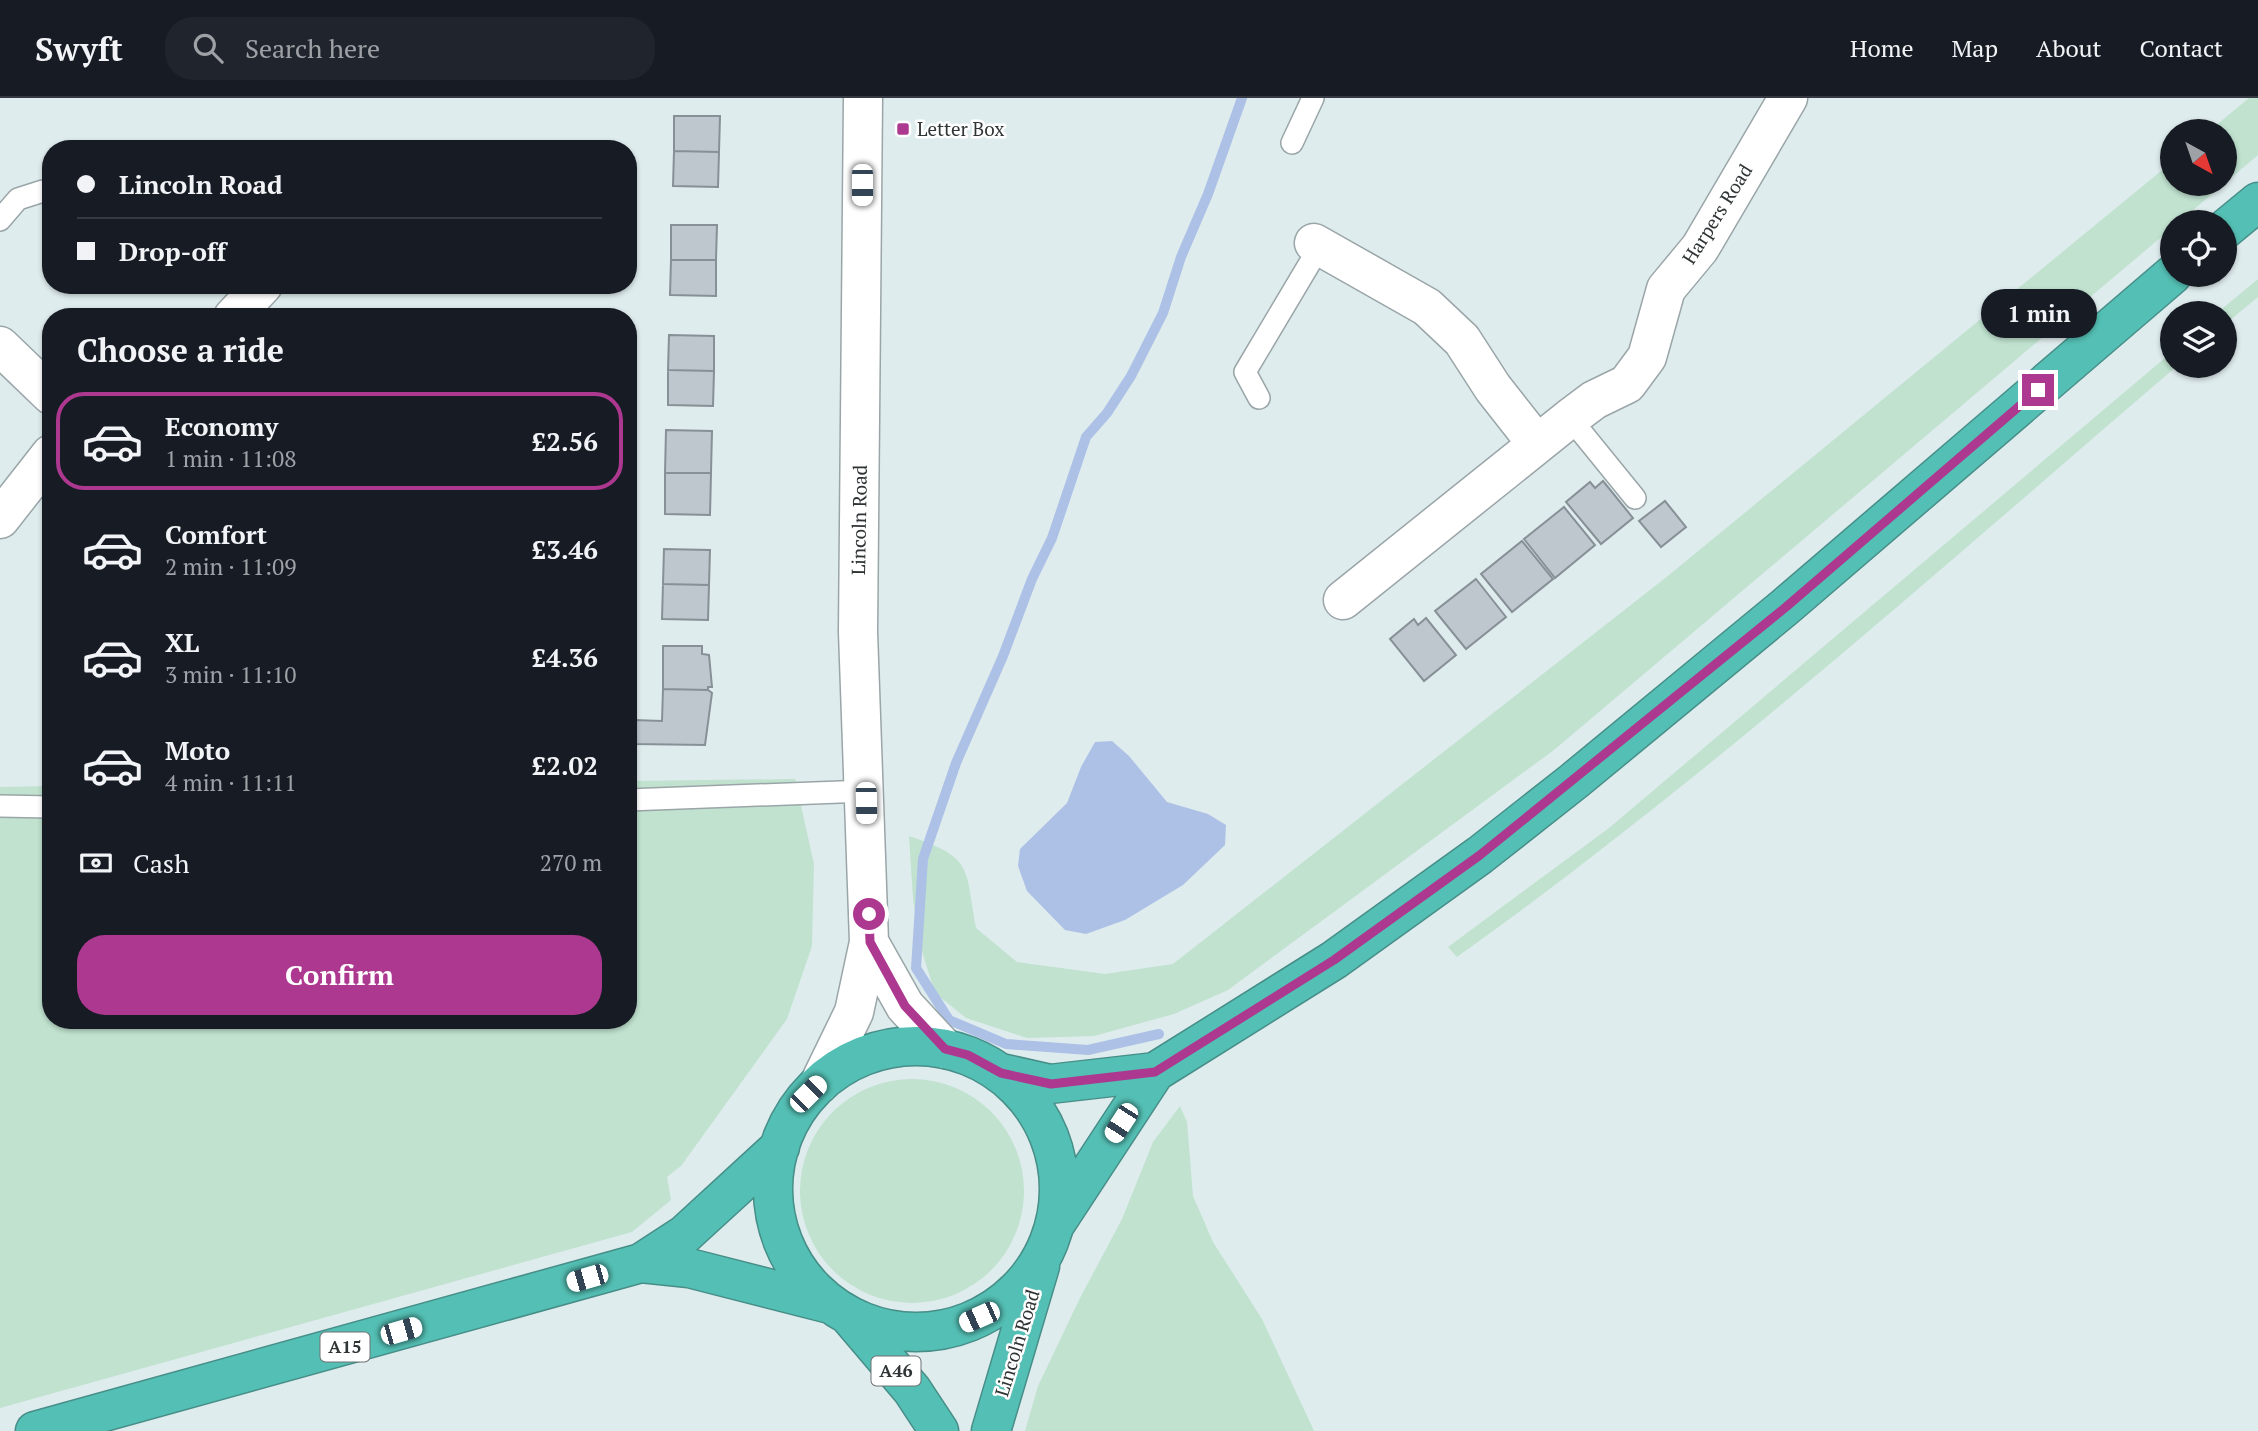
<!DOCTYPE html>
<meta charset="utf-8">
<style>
body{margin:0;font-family:"PT Serif",serif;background:#20242c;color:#f1f3f6;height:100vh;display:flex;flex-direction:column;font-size:26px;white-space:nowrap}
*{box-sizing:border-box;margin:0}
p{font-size:23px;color:#9ea1a6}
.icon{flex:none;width:38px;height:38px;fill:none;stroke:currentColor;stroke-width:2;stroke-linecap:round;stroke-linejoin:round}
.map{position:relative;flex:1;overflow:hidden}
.sheet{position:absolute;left:42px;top:210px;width:595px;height:721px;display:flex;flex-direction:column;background:#171b24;border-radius:28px;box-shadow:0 2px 5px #0004}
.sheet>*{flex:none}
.guide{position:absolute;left:42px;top:42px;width:595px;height:154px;border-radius:28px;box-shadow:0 2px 5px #0004;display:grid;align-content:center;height:154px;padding:0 35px;background:#171b24}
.needle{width:46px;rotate:140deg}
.tools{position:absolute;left:2160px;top:21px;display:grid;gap:14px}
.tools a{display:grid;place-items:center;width:77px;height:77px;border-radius:50%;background:#171b24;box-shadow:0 2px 5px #0004;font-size:35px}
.end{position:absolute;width:32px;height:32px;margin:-16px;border:9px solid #ad3890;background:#fff;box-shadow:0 0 0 4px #fff}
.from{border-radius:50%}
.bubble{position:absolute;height:49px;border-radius:24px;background:#171b24;box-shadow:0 2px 5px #0004;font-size:23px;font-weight:600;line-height:49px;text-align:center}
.car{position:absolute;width:21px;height:42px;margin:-21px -10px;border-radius:9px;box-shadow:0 0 5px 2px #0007;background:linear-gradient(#fff 24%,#345 0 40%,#fff 0 76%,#345 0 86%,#fff 0)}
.guide b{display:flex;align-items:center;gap:24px;height:66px;font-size:26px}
.guide b+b{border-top:2px solid #363941}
.guide i{width:18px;height:18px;background:#f1f3f6}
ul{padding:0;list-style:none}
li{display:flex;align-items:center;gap:21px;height:98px;margin:0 14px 10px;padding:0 21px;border:4px solid transparent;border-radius:28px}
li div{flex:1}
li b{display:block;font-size:26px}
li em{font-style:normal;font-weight:600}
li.selected{border-color:#ad3890}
li>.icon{width:63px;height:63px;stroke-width:1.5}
h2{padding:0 35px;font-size:32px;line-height:84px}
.pay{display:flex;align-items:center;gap:18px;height:77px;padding:0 35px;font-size:26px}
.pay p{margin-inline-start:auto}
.cta{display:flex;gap:14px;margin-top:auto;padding:14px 35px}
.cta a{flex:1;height:80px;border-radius:28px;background:#ad3890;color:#fff;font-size:28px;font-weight:600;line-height:80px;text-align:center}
header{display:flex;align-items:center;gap:42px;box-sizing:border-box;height:98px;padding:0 35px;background:#171b24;border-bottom:2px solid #363941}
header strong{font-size:33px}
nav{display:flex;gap:38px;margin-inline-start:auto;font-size:24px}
.search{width:490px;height:63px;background:#20242c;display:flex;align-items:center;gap:18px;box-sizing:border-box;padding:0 24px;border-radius:28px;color:#9ea1a6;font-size:26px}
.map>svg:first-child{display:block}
.green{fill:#c0e2cf}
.water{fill:#adc1e6}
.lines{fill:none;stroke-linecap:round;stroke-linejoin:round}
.stream{stroke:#adc1e6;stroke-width:10}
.building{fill:#bdc7cd;stroke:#879096;stroke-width:2}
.lane-casing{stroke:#9aa5a8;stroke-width:24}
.street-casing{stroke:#9aa5a8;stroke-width:41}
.secondary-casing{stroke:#9aa5a8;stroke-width:41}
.highway-casing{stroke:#478e88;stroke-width:41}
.lane{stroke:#fff;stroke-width:21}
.street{stroke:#fff;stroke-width:38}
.secondary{stroke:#fff;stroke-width:38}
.highway{stroke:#54bfb4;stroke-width:38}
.route{stroke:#ad3890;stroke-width:9}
.poi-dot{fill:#ad3890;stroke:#fff;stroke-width:2.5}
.labels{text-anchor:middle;stroke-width:5;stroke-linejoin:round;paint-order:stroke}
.shield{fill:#fff;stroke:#6d7172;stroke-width:2}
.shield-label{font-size:18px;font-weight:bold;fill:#2f3435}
.poi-label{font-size:19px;fill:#2f3435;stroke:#fff;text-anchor:start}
.street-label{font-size:19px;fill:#2f3435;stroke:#fff}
</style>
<header>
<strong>Swyft</strong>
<div class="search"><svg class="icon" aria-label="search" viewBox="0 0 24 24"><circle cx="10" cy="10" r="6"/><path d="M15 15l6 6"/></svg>Search here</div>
<nav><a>Home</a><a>Map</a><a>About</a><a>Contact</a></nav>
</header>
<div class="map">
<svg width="2258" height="1333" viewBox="0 0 2258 1333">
<rect width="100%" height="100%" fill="#dfecee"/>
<path class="green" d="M2249,0H2258V57L2179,124H2172V130L1554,652L1228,892L1174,916L1094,938L1027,940L966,920L935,895L920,847L913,801L909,738C973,760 965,767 976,830L1017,864L1105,876L1173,866L1669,477L2172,64V86H2224V33H2209Z
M2258,181V199L2224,227V215H2217Z
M2172,254V268H2177C1941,470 1709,679 1457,859L1448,849L1609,730Z
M795,681L814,766L812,848L787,921L681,1068L667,1079L671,1102L632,1134L0,1310V689L51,688V922H628V683Z
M800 1093a112 112 0 1 1 224 0a112 112 0 1 1-224 0Z
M1180,1008L1187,1024L1193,1098L1213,1144L1262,1221L1314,1333H1025L1038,1288L1080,1200L1122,1121L1153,1044Z"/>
<path class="water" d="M1112,643L1129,658L1167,704L1208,716L1226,727L1225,747L1183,787L1125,822L1086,836L1065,832L1027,793L1018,768L1020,751L1067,705L1081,669L1095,644Z"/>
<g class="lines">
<path class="stream" d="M1159,936L1088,952L1006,946L949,922L916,870L923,761L956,665L1003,558L1032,481L1052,440L1086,339L1107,315L1131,278L1163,215L1181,159L1208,96L1242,0"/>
</g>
<path class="building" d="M674,18H720L719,54L674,53Z
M674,53L719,54L718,89L673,88Z
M671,127H717L716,162H671Z
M671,162H716V198L670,197Z
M669,237L714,238V273L668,272Z
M668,272L714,273L713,308L668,307Z
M666,332L712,333L711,375H665Z
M665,375H711L710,417L665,416Z
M1603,383L1633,420L1601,446L1566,404L1590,384L1595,390Z
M1665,403L1686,429L1661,449L1639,423Z
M1564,409L1595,447L1555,480L1524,441Z
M1522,443L1553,481L1512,514L1481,476Z
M664,451L710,452L709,487L663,486Z
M1476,481L1506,519L1466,551L1435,513Z
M663,486L709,487L708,522L662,521Z
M1426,520L1456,557L1424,583L1390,541L1414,521L1418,527Z
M663,548H702V556L709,557L712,589H708V592L663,591Z
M663,591L708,592L712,595L705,647L634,646V622L662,623Z"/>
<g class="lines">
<defs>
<path id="lane" d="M1292,45L1313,0
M0,122L18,101L43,93
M1259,300L1245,274L1320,148
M1570,320L1635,400
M628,702L866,693
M0,708L51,709"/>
<path id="street" d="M1314,145L1427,209L1462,242L1493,290L1537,346
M233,219L263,187
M0,248L51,297
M0,421L51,356
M1343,502L1570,320L1594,302L1627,286L1647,259L1666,191L1700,150L1788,0"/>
<path id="secondary" d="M869,844L905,908L945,951
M819,986L854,914L869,844L858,534L863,0"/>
<path id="highway" d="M2224,132L2258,104
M773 1091a143 143 0 1 1 286 0a143 143 0 1 1-286 0Z
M1001,975L1050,986L1155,974
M1054,1128L1155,974L1334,862L1480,757L1574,683L1785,509L2172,177
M641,1165L689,1170L830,1206
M850,1219L912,1292L939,1333
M35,1333L641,1165L684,1137L780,1049
M991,1333L1040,1168"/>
</defs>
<use href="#lane" class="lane-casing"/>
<use href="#street" class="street-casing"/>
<use href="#secondary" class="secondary-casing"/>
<use href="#highway" class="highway-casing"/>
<use href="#lane" class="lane"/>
<use href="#street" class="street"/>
<use href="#secondary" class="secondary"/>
<use href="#highway" class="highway"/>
</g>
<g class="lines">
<path class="route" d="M869,816L870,844L905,908L945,951L968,957L1001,975L1051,986L1155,974L1334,862L1480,757L1786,509L2038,292"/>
</g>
<rect class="poi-dot" x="896" y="24" width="14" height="14" rx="3.5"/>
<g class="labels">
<g class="shield">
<rect x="320.5" y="1234.5" width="49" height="29" rx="5"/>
<rect x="871.5" y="1258.5" width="49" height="29" rx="5"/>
</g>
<g class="shield-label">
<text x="345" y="1255">A15</text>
<text x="896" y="1279">A46</text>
</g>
<g class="poi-label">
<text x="917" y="38">Letter Box</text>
</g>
<g class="street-label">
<text transform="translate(1717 116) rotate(-58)" y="7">Harpers Road</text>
<text transform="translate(859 422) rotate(-89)" y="7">Lincoln Road</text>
<text transform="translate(1017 1245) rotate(-73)" y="7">Lincoln Road</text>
</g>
</g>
</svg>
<div class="tools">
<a><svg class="needle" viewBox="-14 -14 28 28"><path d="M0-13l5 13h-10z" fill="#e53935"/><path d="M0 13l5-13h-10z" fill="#9ea1a6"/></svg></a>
<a><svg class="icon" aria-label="locate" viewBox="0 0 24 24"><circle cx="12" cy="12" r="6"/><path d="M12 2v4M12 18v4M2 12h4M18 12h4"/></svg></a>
<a><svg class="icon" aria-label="layers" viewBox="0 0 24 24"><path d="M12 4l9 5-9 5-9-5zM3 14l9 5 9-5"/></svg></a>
</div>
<i class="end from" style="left:869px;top:816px"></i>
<i class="end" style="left:2038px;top:292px"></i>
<div class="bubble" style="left:1981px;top:191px;width:116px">1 min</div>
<i class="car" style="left:862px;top:87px;rotate:180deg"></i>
<i class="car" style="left:866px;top:705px;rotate:179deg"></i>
<i class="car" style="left:808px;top:996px;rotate:45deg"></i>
<i class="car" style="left:1121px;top:1025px;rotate:213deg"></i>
<i class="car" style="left:587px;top:1180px;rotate:254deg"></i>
<i class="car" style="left:979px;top:1219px;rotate:246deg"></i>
<i class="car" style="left:401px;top:1233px;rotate:74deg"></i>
<div class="guide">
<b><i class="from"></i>Lincoln Road</b>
<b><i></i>Drop-off</b>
</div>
<section class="sheet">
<h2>Choose a ride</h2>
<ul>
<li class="selected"><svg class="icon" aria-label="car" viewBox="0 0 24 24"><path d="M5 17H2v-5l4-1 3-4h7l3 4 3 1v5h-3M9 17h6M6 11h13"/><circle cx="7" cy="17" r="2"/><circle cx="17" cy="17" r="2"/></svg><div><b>Economy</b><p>1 min · 11:08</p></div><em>£2.56</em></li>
<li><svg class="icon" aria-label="car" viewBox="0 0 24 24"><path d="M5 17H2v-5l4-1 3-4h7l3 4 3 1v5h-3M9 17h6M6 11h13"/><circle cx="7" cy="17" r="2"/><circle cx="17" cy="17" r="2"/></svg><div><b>Comfort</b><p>2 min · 11:09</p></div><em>£3.46</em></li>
<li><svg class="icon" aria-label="car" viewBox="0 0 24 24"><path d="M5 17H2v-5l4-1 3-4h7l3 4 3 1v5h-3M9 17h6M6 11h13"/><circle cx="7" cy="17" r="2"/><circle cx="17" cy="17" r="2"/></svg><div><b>XL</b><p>3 min · 11:10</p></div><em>£4.36</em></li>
<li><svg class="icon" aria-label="car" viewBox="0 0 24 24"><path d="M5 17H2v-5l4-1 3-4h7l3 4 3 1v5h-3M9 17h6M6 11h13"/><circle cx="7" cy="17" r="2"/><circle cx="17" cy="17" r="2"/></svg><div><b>Moto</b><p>4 min · 11:11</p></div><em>£2.02</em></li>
</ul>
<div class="pay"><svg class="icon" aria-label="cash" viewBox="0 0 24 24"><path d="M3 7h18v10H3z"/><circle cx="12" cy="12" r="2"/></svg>Cash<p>270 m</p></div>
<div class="cta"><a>Confirm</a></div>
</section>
</div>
